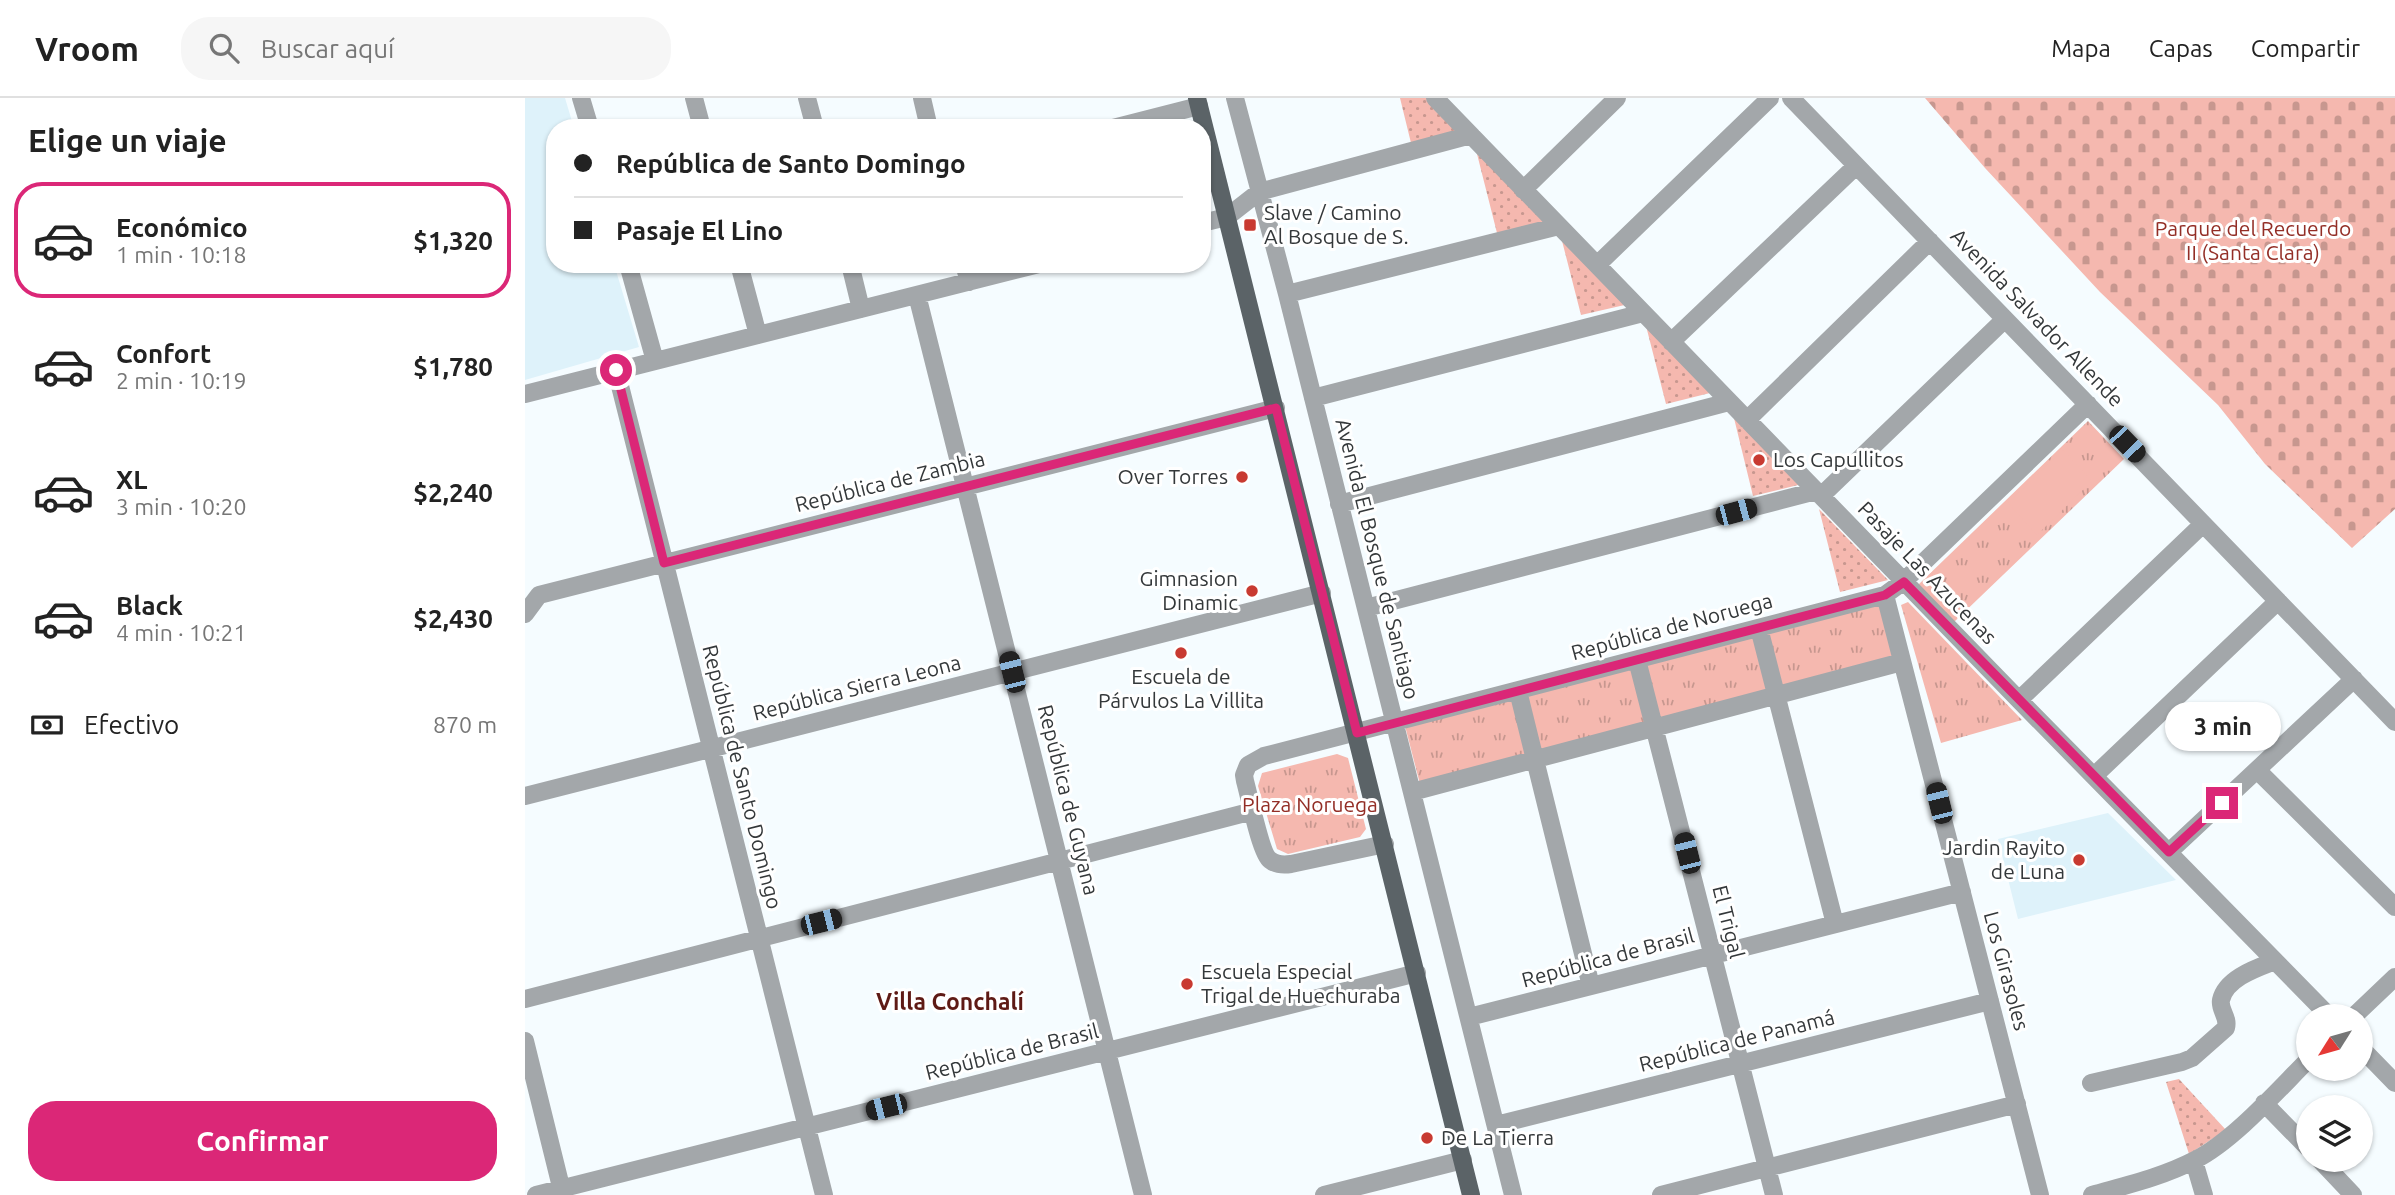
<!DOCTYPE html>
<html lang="es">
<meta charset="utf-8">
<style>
body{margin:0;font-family:Ubuntu,sans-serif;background:#f6f6f6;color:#222;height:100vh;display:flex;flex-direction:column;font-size:26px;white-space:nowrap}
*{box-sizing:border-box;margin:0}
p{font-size:23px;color:#767676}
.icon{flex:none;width:38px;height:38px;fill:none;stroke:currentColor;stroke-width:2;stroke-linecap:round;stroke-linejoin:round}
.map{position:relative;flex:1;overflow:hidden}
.side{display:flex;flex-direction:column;background:#fff;width:525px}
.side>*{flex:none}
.top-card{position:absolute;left:21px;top:21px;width:665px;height:154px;border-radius:28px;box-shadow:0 2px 5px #0004;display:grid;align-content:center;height:154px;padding:0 28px;background:#fff}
.needle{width:46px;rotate:233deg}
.tools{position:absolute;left:1771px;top:906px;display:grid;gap:14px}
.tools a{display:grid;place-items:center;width:77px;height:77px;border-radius:50%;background:#fff;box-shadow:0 2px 5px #0004;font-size:35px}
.end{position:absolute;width:32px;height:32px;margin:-16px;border:9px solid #db2777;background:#fff;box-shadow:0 0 0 4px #fff}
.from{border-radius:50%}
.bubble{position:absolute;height:49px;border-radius:24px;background:#fff;box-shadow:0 2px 5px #0004;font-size:23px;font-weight:700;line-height:49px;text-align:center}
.car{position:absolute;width:21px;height:42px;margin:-21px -10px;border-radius:9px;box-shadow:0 0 5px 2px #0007;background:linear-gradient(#222 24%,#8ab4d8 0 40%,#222 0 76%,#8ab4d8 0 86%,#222 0)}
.top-card b{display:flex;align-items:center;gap:24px;height:66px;font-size:26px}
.top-card b+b{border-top:2px solid #e0e0e0}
.top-card i{width:18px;height:18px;background:#222}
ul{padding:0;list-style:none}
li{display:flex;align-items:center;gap:21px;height:116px;margin:0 14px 10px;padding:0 14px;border:4px solid transparent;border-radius:28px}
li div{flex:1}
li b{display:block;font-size:26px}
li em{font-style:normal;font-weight:700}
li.current{border-color:#db2777}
li>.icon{width:63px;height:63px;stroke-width:1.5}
h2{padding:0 28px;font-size:32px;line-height:84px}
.pay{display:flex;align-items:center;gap:18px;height:77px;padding:0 28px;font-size:26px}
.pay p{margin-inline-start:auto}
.cta{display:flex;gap:14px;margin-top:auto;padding:14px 28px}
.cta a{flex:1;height:80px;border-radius:28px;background:#db2777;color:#fff;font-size:28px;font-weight:700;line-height:80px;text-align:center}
header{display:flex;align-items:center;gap:42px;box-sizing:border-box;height:98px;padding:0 35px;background:#fff;border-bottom:2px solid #e0e0e0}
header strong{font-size:33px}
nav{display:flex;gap:38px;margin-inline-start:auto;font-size:24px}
.search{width:490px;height:63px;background:#f6f6f6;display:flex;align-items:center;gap:18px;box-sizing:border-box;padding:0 24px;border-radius:28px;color:#767676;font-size:26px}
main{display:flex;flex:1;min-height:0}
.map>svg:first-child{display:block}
.built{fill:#def2fa}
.grass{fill:url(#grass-dots)}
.cemetery{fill:url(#cemetery-stones)}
.park{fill:url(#park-tufts)}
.pitch{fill:#f5b8af}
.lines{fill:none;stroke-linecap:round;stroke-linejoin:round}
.minor{stroke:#a3a7aa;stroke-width:18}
.major{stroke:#5b6367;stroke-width:18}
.route{stroke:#db2777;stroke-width:9}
.poi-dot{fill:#c83a31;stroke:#fff;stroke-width:2.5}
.labels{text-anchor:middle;stroke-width:6;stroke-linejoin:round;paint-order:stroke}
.poi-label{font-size:21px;fill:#34383a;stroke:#fff;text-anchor:start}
.park-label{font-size:21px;fill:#932e26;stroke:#fff}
.street-label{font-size:21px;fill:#34383a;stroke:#fff}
.neighbourhood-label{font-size:23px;font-weight:bold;fill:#5e1a15;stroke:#fff}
</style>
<header>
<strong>Vroom</strong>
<div class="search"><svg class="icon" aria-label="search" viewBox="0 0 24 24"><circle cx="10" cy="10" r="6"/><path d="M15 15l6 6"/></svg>Buscar aquí</div>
<nav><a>Mapa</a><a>Capas</a><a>Compartir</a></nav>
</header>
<main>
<section class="side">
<h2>Elige un viaje</h2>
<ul>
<li class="current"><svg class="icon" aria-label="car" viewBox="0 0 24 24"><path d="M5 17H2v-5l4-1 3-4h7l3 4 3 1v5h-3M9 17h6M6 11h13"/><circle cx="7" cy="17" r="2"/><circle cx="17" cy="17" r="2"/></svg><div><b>Económico</b><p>1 min · 10:18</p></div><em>$1,320</em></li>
<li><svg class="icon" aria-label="car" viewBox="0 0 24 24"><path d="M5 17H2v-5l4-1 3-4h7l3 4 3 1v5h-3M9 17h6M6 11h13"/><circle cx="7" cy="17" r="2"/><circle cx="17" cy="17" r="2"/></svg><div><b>Confort</b><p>2 min · 10:19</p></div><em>$1,780</em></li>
<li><svg class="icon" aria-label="car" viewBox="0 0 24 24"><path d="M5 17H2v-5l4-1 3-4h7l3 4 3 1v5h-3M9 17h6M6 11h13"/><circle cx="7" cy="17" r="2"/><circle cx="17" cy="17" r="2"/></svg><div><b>XL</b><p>3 min · 10:20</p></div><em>$2,240</em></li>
<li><svg class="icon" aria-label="car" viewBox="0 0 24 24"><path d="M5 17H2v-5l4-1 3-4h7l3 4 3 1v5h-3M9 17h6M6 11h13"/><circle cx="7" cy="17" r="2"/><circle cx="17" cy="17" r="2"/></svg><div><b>Black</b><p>4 min · 10:21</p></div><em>$2,430</em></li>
</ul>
<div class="pay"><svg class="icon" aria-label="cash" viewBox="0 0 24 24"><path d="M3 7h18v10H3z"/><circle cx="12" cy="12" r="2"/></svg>Efectivo<p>870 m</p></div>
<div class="cta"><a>Confirmar</a></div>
</section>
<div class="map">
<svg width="1870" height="1097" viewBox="0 0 1870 1097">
<defs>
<pattern id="grass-dots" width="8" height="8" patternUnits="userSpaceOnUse" patternTransform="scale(1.75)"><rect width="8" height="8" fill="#f5b8af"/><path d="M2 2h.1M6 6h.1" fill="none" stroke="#c7978f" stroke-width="1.8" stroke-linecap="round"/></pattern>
<pattern id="cemetery-stones" width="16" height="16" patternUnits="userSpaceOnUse" patternTransform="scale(1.75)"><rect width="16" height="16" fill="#f5b8af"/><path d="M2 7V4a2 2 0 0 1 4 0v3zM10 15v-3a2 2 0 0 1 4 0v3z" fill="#c7978f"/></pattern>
<pattern id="park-tufts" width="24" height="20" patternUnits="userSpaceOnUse" patternTransform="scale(1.75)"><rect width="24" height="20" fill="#f5b8af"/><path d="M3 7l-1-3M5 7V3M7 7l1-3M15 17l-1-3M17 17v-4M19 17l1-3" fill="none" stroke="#c7978f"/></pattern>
</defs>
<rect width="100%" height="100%" fill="#f5fcff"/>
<path class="built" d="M0,0H40L49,30H30V166H89L114,249L0,282Z
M1583,715L1651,782L1493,821L1473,741Z"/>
<path class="grass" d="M875,0H902L935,33L886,45Z
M951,52L1021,123L972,135Z
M1035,135L1104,206L1056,217Z
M1120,224L1189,294L1141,306Z
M1208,316L1277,386L1228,398Z
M1294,411L1363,482L1315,494Z
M1654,981L1701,1032L1664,1056L1641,984Z"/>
<path class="cemetery" d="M1400,0H1870V411L1827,450L1740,366L1693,307L1575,194L1460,70Z"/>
<path class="park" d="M1563,323L1599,361L1429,524L1393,487Z
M1356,502L1369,561L895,686L880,628Z
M1383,504L1497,622L1416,645L1376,507Z
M812,656L823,660L841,731L835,739L763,756L752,751L733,688L737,675Z"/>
<path class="pitch" d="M1538,352L1567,383L1512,437L1483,405Z"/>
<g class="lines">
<path class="minor" d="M56,0L65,30
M169,0L177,30
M282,0L290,30
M397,0L404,30
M710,0L762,196L988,1097
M910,0L1494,602L1805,919
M1266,0L1870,624
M588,30L674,8
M998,92L1092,0
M677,125L702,119L734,94L946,37
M103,166L130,263
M214,166L233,237
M325,166L336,211
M439,166L444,184
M1072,167L1245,0
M762,196L1034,128
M392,197L618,1097
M1146,244L1331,68
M91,272L299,1097
M0,296L514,166
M788,300L1118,215
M1222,322L1405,143
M1296,398L1480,221
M814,406L1204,304
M1360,497L1515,1097
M841,510L1291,393
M0,516L14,497L751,310
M1234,530L1310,826
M1112,562L1249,1097
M993,593L1066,888
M1494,602L1678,426
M1732,672L1870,809
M1569,678L1753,503
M887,694L1377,564
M0,698L797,495
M860,746L766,766C759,767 751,767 745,762C736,756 724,697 720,683L719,677L723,667L739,658L1360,497L1379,483L1563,306
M1644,754L1829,581
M0,901L728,713
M944,919L1437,794
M1828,919L1870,879
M0,943L38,1097
M1836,950L1870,985
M1566,985L1657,964L1667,960L1701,930C1704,919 1694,912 1696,902C1701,880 1732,870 1750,863
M1739,1005L1783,1050
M971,1027L1465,903
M1795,1062L1828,1097
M1669,1063L1679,1097
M11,1097L892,875
M799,1097L938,1062
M1136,1097L1492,1006
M1567,1097C1602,1087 1637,1079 1670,1062C1708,1043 1752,993 1783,962"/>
<path class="major" d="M672,0L946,1097"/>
</g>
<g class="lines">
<path class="route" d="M91,272L139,465L751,310L832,635L1360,497L1379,484L1644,754L1697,705"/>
</g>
<g class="poi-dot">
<rect x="718" y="120" width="14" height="14" rx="3.5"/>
<circle cx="1234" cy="362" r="7"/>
<circle cx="717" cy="379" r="7"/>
<circle cx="727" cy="493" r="7"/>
<circle cx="656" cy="555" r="7"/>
<circle cx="1554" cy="762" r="7"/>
<circle cx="662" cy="886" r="7"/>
<circle cx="902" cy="1040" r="7"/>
</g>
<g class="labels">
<g class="poi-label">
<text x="739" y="122">Slave / Camino<tspan x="739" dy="24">Al Bosque de S.</tspan></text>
<text x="1248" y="369">Los Capullitos</text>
<text x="703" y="386" text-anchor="end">Over Torres</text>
<text x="713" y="488" text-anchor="end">Gimnasion<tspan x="713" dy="24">Dinamic</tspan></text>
<text x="656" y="586" text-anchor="middle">Escuela de<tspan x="656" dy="24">Párvulos La Villita</tspan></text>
<text x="1540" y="757" text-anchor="end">Jardin Rayito<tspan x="1540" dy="24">de Luna</tspan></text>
<text x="676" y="881">Escuela Especial<tspan x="676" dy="24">Trigal de Huechuraba</tspan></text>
<text x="916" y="1047">De La Tierra</text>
</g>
<g class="park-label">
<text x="1728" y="138">Parque del Recuerdo<tspan x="1728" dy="24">II (Santa Clara)</tspan></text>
<text x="785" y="714">Plaza Noruega</text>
</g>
<g class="street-label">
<text transform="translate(1512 220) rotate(46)" y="7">Avenida Salvador Allende</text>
<text transform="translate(365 384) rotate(-14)" y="7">República de Zambia</text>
<text transform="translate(852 461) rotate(76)" y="7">Avenida El Bosque de Santiago</text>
<text transform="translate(1402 475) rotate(46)" y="7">Pasaje Las Azucenas</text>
<text transform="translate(1147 529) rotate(-15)" y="7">República de Noruega</text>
<text transform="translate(332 590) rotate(-14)" y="7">República Sierra Leona</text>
<text transform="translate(217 679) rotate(76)" y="7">República de Santo Domingo</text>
<text transform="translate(543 702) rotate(76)" y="7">República de Guyana</text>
<text transform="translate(1203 824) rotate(76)" y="7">El Trigal</text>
<text transform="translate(1083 860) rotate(-15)" y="7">República de Brasil</text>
<text transform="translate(1481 873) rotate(75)" y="7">Los Girasoles</text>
<text transform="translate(1212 943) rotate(-14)" y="7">República de Panamá</text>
<text transform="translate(487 954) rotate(-14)" y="7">República de Brasil</text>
</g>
<g class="neighbourhood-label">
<text x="425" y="912">Villa Conchalí</text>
</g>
</g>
</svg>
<div class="tools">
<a><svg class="needle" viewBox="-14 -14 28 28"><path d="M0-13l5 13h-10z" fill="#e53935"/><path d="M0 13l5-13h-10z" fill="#767676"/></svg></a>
<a><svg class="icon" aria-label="layers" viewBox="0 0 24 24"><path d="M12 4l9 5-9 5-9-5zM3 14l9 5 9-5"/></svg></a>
</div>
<i class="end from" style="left:91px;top:272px"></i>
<i class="end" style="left:1697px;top:705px"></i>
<div class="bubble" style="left:1640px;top:604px;width:116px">3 min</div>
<i class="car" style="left:1602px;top:346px;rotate:136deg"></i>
<i class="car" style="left:1211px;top:414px;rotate:75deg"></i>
<i class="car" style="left:487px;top:574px;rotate:346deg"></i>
<i class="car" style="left:1414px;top:705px;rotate:346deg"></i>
<i class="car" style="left:1162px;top:755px;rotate:346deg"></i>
<i class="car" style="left:296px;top:824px;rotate:76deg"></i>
<i class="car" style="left:361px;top:1009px;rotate:256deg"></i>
<div class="top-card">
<b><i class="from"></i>República de Santo Domingo</b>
<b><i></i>Pasaje El Lino</b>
</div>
</div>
</main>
